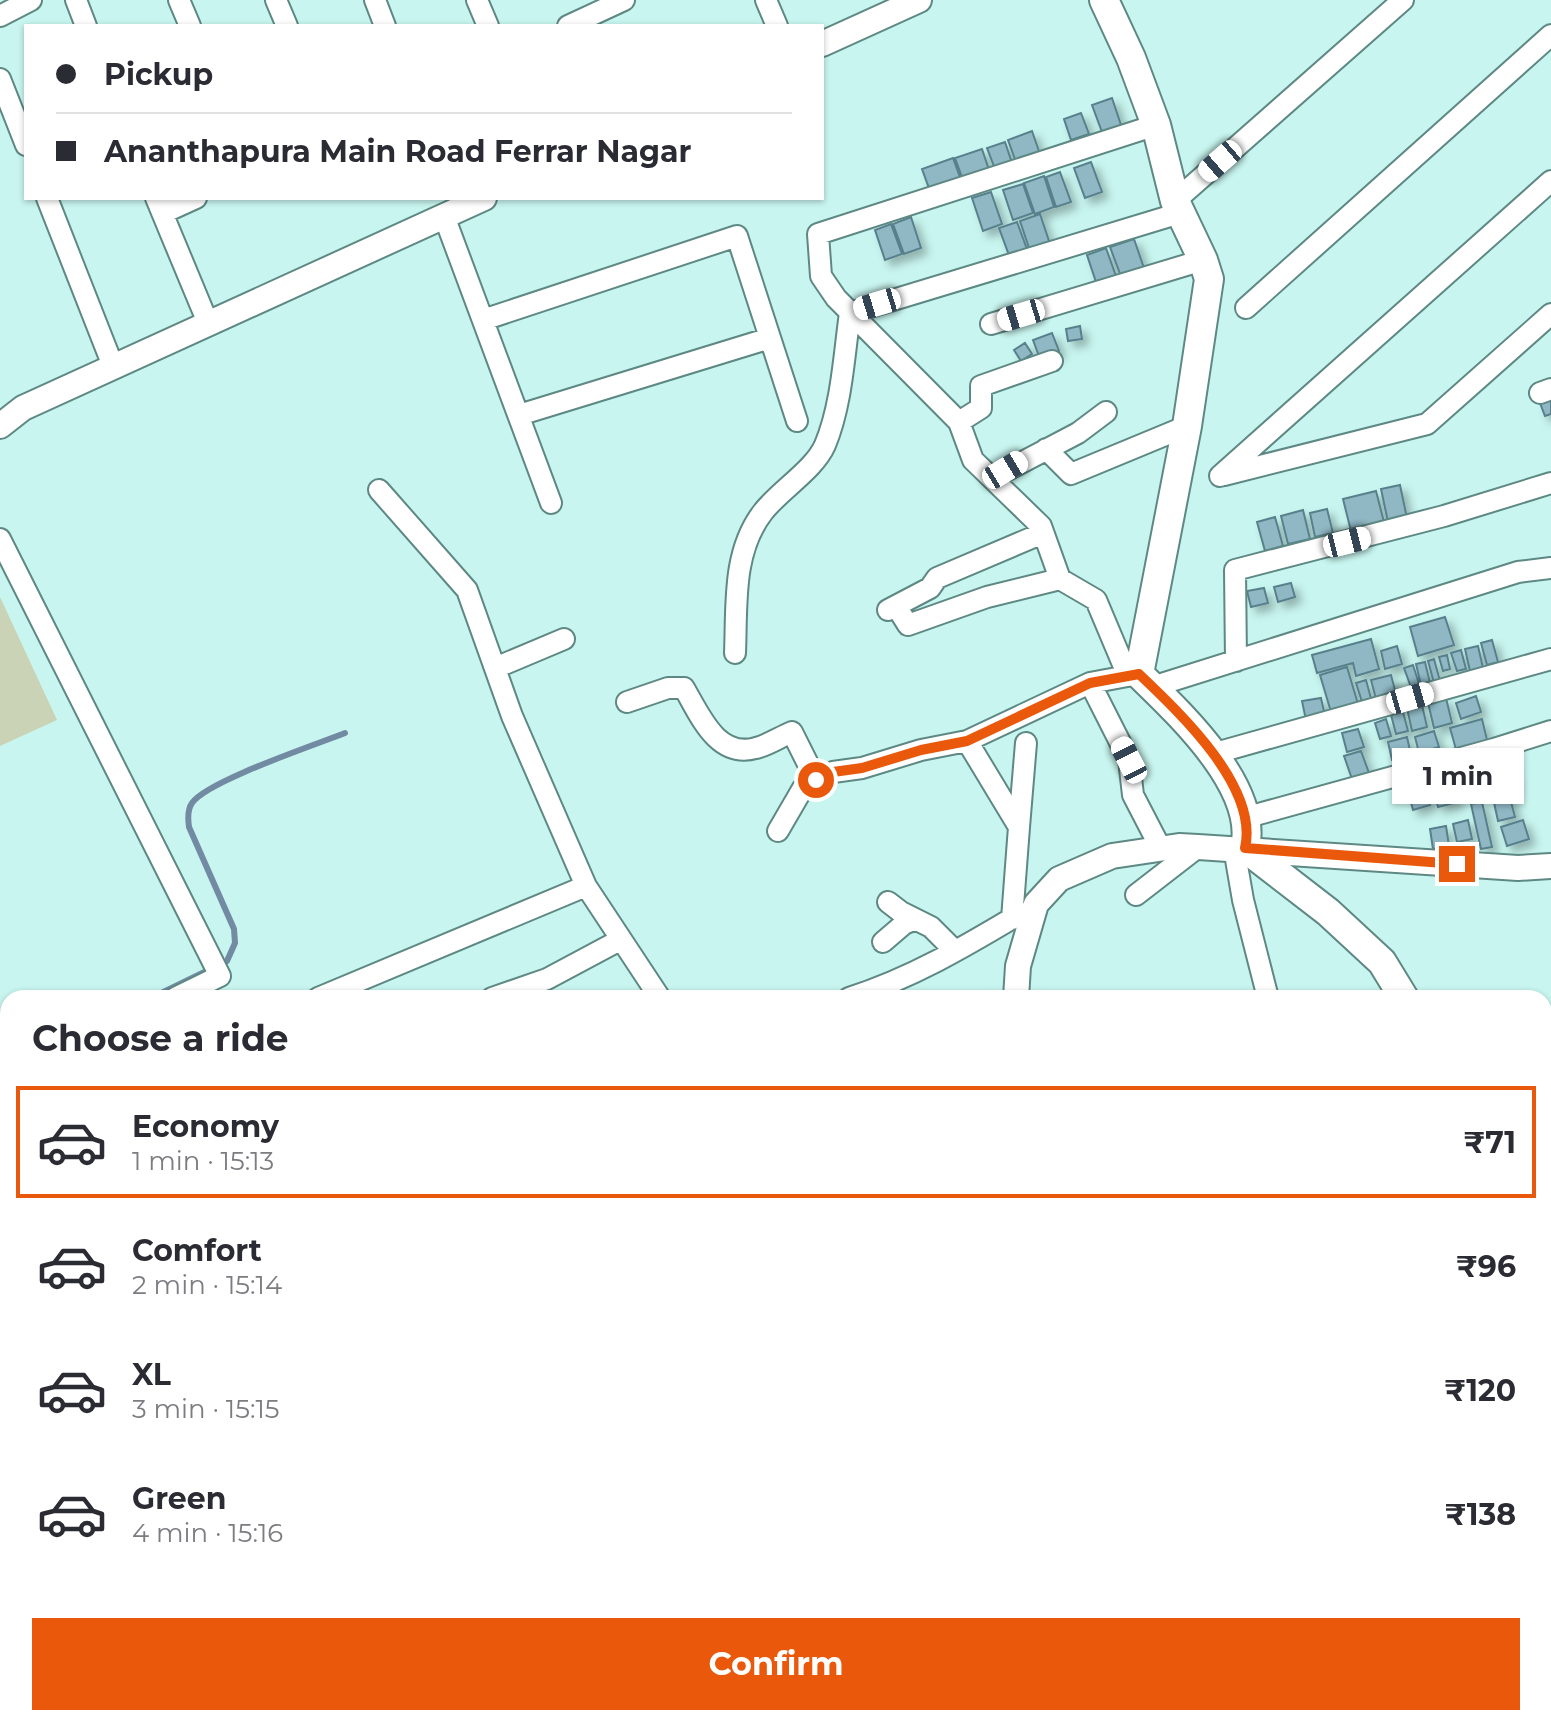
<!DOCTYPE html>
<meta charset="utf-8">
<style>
body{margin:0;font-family:Montserrat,sans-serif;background:#f7f7f7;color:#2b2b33;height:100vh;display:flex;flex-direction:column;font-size:30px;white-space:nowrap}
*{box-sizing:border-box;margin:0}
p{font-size:26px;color:#7c7c81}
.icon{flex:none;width:44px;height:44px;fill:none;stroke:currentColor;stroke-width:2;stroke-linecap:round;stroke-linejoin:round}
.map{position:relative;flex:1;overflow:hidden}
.drawer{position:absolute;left:0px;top:990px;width:1552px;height:736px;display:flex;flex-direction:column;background:#fff;border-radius:24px 24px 0 0;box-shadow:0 2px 6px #0004}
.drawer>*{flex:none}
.hud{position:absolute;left:24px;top:24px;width:800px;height:176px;border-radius:0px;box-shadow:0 2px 6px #0004;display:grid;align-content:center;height:176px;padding:0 32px;background:#fff}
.end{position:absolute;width:36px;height:36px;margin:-18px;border:10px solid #ea580c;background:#fff;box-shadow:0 0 0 4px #fff}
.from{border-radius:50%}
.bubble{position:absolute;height:56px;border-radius:0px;background:#fff;box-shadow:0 2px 6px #0004;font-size:26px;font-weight:700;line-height:56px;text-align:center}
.car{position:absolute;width:24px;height:48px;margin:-24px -12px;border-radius:10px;box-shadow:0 0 6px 2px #0007;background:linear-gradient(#fff 24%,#345 0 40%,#fff 0 76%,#345 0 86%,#fff 0)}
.hud b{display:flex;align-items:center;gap:28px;height:76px;font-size:30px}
.hud b+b{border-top:2px solid #e1e1e2}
.hud i{width:20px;height:20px;background:#2b2b33}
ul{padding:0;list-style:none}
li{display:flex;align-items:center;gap:24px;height:112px;margin:0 16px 12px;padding:0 16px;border:4px solid transparent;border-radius:0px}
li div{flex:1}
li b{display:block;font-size:30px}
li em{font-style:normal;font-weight:700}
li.on{border-color:#ea580c}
li>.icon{width:72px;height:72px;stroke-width:1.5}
h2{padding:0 32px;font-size:36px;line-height:96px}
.cta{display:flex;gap:16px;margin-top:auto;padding:16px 32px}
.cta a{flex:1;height:92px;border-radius:0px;background:#ea580c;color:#fff;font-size:32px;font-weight:700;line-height:92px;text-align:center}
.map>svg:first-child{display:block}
.green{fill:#cad3b5}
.water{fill:#a2c0e3;stroke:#728ba3;stroke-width:2}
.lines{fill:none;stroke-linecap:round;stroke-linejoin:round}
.stream{stroke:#728ba3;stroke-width:6}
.building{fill:#8fb7c4;stroke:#59808c;stroke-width:2;filter:url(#shadow)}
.minor-casing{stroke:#5e8883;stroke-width:24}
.tertiary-casing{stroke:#5e8883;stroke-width:28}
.secondary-casing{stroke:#5e8883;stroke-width:32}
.minor{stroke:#fff;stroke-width:20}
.tertiary{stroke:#fff;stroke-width:24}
.secondary{stroke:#fff;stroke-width:28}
.route{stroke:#ea580c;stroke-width:10}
</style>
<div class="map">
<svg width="1551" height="1726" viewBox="0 0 1551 1726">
<defs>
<filter id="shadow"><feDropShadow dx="6" dy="6" stdDeviation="4" flood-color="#0004"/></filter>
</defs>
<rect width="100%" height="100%" fill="#c8f5ef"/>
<path class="green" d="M0,597L57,720L0,746Z
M8,1327V1580L0,1582V1330Z
M1551,1677V1726H1377L1406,1718H1544V1679Z"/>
<path class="water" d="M8,1652V1718H877L879,1726H0V1653Z"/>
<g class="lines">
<path class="stream" d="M151,998L227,961L235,943L234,929L189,827C188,820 187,810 192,803C207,781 315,745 345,733
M0,1105L8,1099"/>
</g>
<path class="building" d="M1112,98L1121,125L1102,132L1092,105Z
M1081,113L1089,134L1071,140L1064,119Z
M1032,131L1040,154L1016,162L1008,140Z
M1005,142L1012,163L995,169L987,148Z
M982,149L989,170L963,180L955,158Z
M953,158L961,180L930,191L922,169Z
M1091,162L1102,192L1085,198L1074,168Z
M1060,172L1071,202L1056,207L1046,177Z
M1044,176L1054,207L1035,214L1024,183Z
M1023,184L1033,213L1013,220L1003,190Z
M991,192L1002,224L983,231L972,198Z
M1040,214L1050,244L1030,251L1020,221Z
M911,217L921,248L904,254L893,224Z
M1017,222L1028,252L1010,258L999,228Z
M891,224L902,254L885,260L875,230Z
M1134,239L1145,271L1122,279L1110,247Z
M1106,248L1117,279L1097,285L1087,255Z
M1080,326L1082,339L1068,341L1066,329Z
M1052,333L1059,351L1040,359L1033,340Z
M1025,343L1032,354L1021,361L1014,350Z
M1551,399V414L1545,416L1540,403Z
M1400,485L1407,518L1388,522L1381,489Z
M1376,491L1384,522L1351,531L1343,499Z
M1327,509L1333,533L1315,537L1310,513Z
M1303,510L1310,539L1288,544L1281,516Z
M1275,517L1283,546L1265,551L1257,522Z
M1291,583L1295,597L1278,602L1274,587Z
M1264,588L1268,603L1251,607L1247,591Z
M1445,617L1454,645L1418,656L1410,627Z
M1371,639L1379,669L1356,676L1353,663L1317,673L1312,655Z
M1492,640L1498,662L1487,665L1481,643Z
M1397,646L1402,664L1385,669L1381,651Z
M1478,646L1483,668L1470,671L1465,649Z
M1461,650L1466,669L1457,671L1451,653Z
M1447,655L1450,669L1443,671L1439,657Z
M1434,659L1440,681L1434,683L1428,661Z
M1425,662L1430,683L1421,685L1416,664Z
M1413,665L1420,687L1412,690L1404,668Z
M1347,667L1358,704L1331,712L1320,675Z
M1391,675L1396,694L1376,699L1371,680Z
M1366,680L1372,702L1363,705L1356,683Z
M1476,696L1481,712L1461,719L1456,703Z
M1321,698L1325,716L1306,720L1302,701Z
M1446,698L1452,723L1434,728L1428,703Z
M1422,705L1427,727L1412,731L1407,708Z
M1402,708L1408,731L1396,734L1390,711Z
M1386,719L1391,736L1380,739L1375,723Z
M1482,719L1488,744L1457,753L1450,728Z
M1358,729L1364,747L1347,752L1342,733Z
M1434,731L1439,747L1419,753L1415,737Z
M1407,737L1411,755L1392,760L1388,742Z
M1361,751L1369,773L1352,779L1344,756Z
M1511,770L1514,788L1504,789L1501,772Z
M1425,783L1430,805L1413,810L1407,788Z
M1454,790L1458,802L1438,807L1435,795Z
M1509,794L1515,817L1498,821L1493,798Z
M1482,802L1492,847L1481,849L1471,804Z
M1468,820L1472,839L1457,842L1453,824Z
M1523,820L1529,839L1507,846L1501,827Z
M1446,826L1449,846L1433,849L1430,829Z"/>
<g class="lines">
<defs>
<path id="minor" d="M76,0L86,26
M179,0L190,26
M276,0L287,26
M375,0L385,26
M477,0L488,26
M766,0L777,26
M0,16L31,0
M568,26L624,0
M0,79L26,145
M47,198L113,366
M156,198L208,323
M1175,201L1403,0
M163,213L196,198
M444,216L551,503
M1246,308L1551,35
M850,313L1180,213
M483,320L737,236L797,421
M991,324L1203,260
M1540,393L1551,389
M519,415L770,338
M959,422L981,408V386L1052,361
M1046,449L1071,474L1187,426
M1224,475L1427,424L1551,314
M1220,476L1551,181
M992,478L1078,433L1106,412
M379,490L467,590L512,716L586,886L660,998
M0,539L220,976L175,998
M896,606L908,625L987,597L1060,579
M888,610L930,588L937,578L1043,533
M735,653C737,605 732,552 763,512C780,490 814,470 825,445C842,404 844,355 850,313
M1236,661L1235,570L1444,516L1551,483
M495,668L564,639
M1138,674L1090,683L1129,760L1133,795L1161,849
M1128,676L1096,600L1060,579L1041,526L973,460L959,422L836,298L821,276L818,234L1156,125
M1152,687L1518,572L1551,568
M627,702L668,688H684C700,715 717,759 756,748C768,745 780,737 792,732L816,780
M1212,754L1551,659
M1244,818L1494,749L1551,731
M1019,827L1026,743
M778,831L803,788L833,772L862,768L921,750L967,741
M1234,848L1243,900L1268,998
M1136,895L1198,847
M888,902L901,912L931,927L955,951
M1012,919L1019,827L967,741L1090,683
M883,942L904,924L915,919
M318,998L586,886
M492,998L547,979L620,940
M849,998C910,979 966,946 1021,913
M1544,1090L1551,1085
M0,1133L8,1129
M0,1188L6,1202
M0,1453L8,1449
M1544,1537L1551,1535
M0,1613L8,1611
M1544,1654L1551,1652
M1098,1718L1101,1726
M1222,1718L1224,1726
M1276,1726L1306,1718"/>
<path id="tertiary" d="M822,44L919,0
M0,426L23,408L484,198
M1016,998L1018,966L1036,904L1059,879L1112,856L1179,846L1198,847L1518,868L1551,866
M911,1718L914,1726"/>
<path id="secondary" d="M1104,0L1131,58L1156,125L1175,201L1203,260L1209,279L1187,426L1139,674C1179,713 1259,787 1245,848L1328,912L1382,962L1404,998
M1544,1391L1551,1412"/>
</defs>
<use href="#minor" class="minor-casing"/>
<use href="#tertiary" class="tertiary-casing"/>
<use href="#secondary" class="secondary-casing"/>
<use href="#minor" class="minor"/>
<use href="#tertiary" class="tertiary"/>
<use href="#secondary" class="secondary"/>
</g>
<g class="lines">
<path class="route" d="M816,780L833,772L862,768L921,750L967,741L1090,683L1139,674C1180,713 1259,787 1245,848L1457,864"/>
</g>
</svg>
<i class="end from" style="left:816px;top:780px"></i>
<i class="end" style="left:1457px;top:864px"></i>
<div class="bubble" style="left:1392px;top:748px;width:132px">1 min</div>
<i class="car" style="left:1220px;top:161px;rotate:229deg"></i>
<i class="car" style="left:877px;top:304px;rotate:253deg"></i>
<i class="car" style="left:1021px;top:315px;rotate:253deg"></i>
<i class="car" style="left:1005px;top:470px;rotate:59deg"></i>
<i class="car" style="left:1347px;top:542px;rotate:76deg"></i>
<i class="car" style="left:1410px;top:698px;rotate:74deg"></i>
<i class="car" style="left:1129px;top:760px;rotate:333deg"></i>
<div class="hud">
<b><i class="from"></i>Pickup</b>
<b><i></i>Ananthapura Main Road Ferrar Nagar</b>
</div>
<section class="drawer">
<h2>Choose a ride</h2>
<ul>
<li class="on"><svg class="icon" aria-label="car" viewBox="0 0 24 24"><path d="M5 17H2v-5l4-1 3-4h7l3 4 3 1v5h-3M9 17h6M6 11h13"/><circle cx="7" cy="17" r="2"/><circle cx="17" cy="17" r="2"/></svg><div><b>Economy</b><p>1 min · 15:13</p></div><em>₹71</em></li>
<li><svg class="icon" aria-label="car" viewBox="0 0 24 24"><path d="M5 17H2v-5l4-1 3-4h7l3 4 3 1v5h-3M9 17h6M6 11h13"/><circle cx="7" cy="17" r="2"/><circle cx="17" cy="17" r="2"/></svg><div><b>Comfort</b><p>2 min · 15:14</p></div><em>₹96</em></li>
<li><svg class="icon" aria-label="car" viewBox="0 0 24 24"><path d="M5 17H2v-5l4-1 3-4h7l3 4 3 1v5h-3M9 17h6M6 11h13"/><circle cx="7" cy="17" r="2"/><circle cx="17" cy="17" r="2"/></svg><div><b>XL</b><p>3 min · 15:15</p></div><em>₹120</em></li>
<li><svg class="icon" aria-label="car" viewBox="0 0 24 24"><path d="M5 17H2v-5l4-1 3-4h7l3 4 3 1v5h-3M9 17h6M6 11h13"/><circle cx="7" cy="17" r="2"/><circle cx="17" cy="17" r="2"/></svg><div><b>Green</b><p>4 min · 15:16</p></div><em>₹138</em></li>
</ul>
<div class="cta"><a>Confirm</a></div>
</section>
</div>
